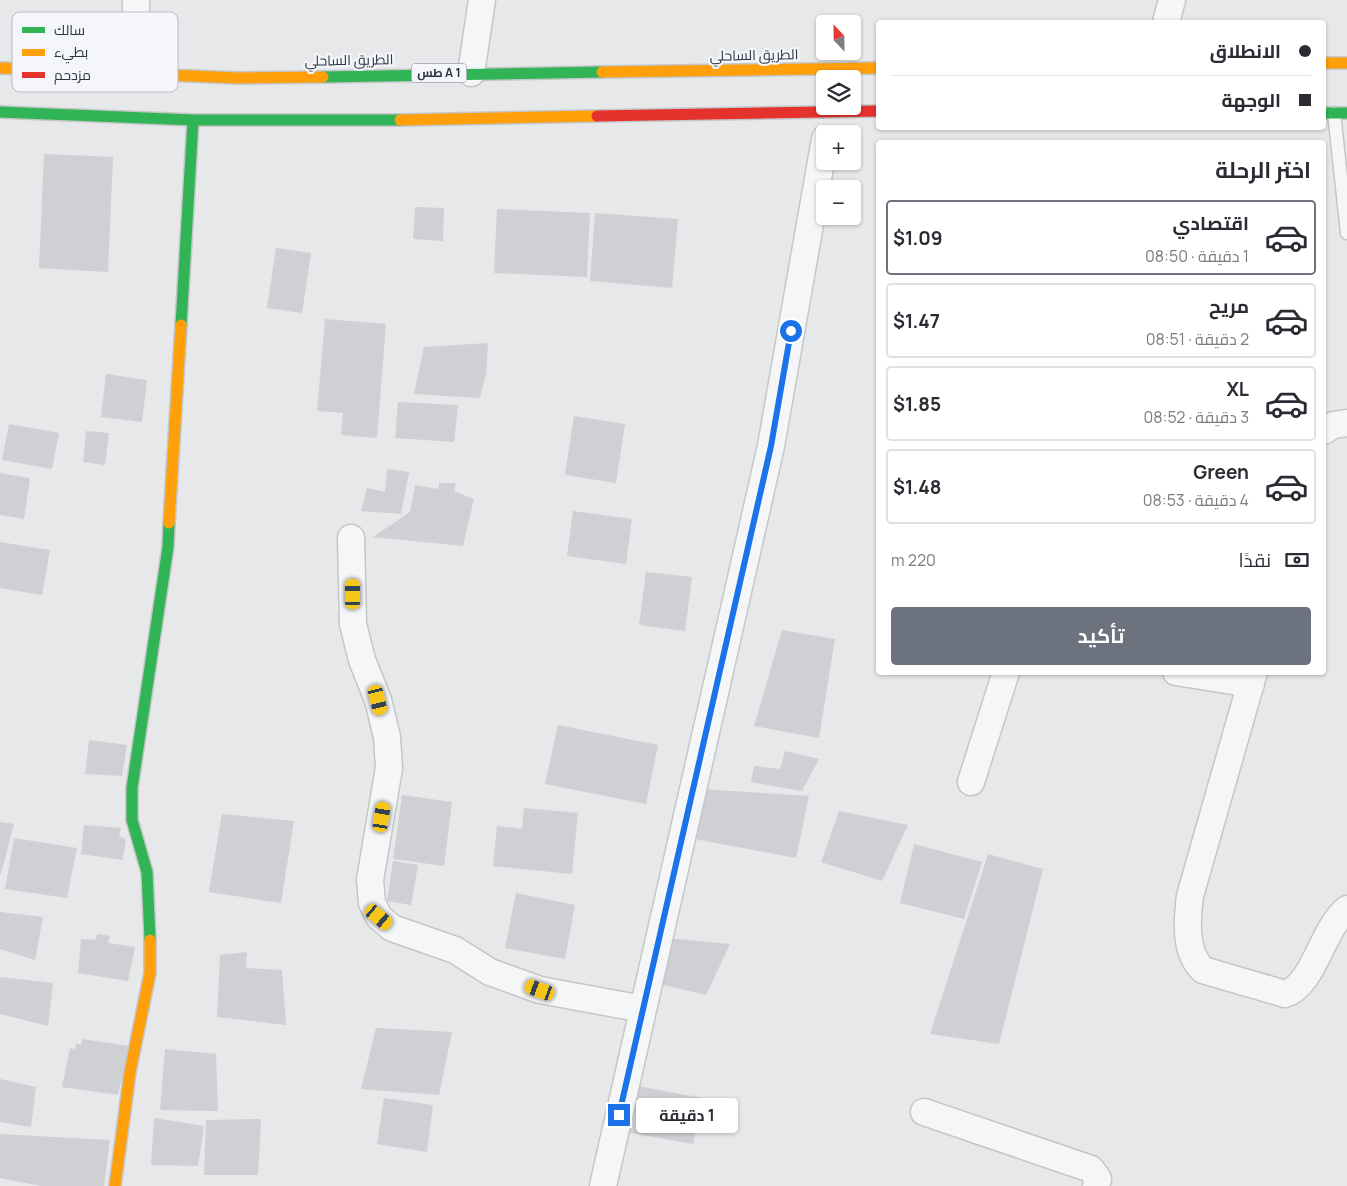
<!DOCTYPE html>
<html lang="ar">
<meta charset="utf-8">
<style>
body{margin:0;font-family:Manrope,Cairo,sans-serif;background:#f7f7f7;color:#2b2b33;direction:rtl;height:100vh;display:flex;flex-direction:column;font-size:19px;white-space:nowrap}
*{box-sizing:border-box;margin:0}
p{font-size:16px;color:#7c7c81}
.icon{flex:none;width:28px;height:28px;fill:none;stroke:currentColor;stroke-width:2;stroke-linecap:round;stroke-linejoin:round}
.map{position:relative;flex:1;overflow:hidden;direction:ltr}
.side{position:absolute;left:876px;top:140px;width:450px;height:535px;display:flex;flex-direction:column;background:#fff;border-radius:5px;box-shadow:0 1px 4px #0004;direction:rtl}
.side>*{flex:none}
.banner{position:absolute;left:876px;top:20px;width:450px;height:110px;border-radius:5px;box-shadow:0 1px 4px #0004;direction:rtl;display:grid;align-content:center;height:110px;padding:0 15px;background:#fff}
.needle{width:32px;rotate:338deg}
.fabs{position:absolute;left:816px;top:15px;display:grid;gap:10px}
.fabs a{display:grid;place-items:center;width:45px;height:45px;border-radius:5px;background:#fff;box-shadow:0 1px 4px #0004;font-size:25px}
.end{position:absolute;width:22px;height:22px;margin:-11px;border:6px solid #1a73e8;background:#fff;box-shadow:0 0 0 2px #fff}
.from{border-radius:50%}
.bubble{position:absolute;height:35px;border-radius:5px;background:#fff;box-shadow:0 1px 4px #0004;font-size:16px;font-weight:700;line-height:35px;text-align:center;direction:rtl}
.car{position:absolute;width:15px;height:30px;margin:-15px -8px;border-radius:6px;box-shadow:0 0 4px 1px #0007;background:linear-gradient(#f5c518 24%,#345 0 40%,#f5c518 0 76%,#345 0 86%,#f5c518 0)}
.banner b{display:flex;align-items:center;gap:18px;height:48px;font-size:19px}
.banner b+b{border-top:1px solid #e1e1e2}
.banner i{width:12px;height:12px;background:#2b2b33}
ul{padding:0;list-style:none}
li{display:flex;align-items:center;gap:15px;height:75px;margin:0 10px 8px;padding:0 5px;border:2px solid #e1e1e2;border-radius:5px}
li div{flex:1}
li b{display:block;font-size:19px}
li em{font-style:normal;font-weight:700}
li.current{border-color:#6c737f}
li>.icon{width:45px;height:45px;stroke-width:1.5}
h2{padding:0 15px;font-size:22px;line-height:60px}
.pay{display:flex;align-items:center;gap:12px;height:55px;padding:0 15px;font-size:19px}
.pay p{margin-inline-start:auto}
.primary-button{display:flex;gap:10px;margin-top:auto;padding:10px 15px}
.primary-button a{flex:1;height:58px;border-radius:5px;background:#6c737f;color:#fff;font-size:20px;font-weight:700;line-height:58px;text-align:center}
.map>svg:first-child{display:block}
.building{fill:#ced0d3}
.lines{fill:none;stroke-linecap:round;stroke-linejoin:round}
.lane-casing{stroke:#c4c6c8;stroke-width:15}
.street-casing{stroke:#c4c6c8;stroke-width:29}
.fast-casing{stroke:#c4c6c8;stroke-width:14}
.slow-casing{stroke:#c4c6c8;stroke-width:14}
.jam-casing{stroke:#c4c6c8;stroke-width:14}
.lane{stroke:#f5f6f7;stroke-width:12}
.street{stroke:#f5f6f7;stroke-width:26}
.fast{stroke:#30b455;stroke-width:11}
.slow{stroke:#ff9f0a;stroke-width:11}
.jam{stroke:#e5322d;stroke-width:11}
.route{stroke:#1a73e8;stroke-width:6}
.labels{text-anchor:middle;stroke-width:4.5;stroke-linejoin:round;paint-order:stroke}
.shield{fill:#f4f6f9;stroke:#676e7b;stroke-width:1}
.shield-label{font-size:12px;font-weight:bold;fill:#2b3445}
.street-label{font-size:14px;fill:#2b3445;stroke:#f4f6f9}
.key{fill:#f4f6f9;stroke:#b8bcc3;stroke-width:1}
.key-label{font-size:14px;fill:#2b3445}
</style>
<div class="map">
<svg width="1347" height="1186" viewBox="0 0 1347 1186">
<rect width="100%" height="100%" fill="#e6e8ea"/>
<path class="building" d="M44,154L113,157L108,272L39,268Z
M415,207L444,208L443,241L413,239Z
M497,209L590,213L587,277L494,273Z
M595,213L678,219L672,288L590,281Z
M276,248L311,253L302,313L267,308Z
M325,319L386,324L377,438L341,435L343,413L317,411Z
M488,343L486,374L480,398L414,394L424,347Z
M106,374L147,380L142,422L101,417Z
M398,402L458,405L454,442L395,438Z
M574,416L625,424L616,483L565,475Z
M9,424L59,433L52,469L2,460Z
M86,431L109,433L105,465L83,462Z
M387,469L409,472L401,514L361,511L367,488L385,492Z
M0,473L30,478L24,519L0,515Z
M439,483H456L454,491L474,499L463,546L373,537L410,512L415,485L439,489Z
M573,511L632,519L626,564L567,556Z
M0,542L50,550L42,595L0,588Z
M646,572L692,577L685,631L639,625Z
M782,630L835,639L819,738L754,726Z
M558,725L658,745L646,804L545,784Z
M89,740L127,745L122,776L85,774Z
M785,751L819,759L802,791L751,782L754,766L780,769Z
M700,789L809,796L796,858L689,838Z
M402,795L452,802L444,866L393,859Z
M524,808L578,813L572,874L493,866L497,826L522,829Z
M839,811L908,825L882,881L821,862Z
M222,814L294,821L281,903L209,892Z
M0,822L14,824L1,874H0Z
M84,825L121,828L119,836L126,839L123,860L81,854Z
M14,838L77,848L67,898L5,889Z
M914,844L982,862L964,919L900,903Z
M988,854L1043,869L999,1044L930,1034Z
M393,861L418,865L411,905L387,901Z
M516,893L575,905L565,959L505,948Z
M0,912L43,917L35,960L0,949Z
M97,934L110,936L108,943L135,947L128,981L78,973L81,939L96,940Z
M666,938L730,944L706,995L656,983Z
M247,952L246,968L282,970L286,1025L217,1017L220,955Z
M0,977L53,983L48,1026L0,1014Z
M376,1028L452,1032L439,1095L361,1089Z
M82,1039L130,1046L118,1095L62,1087L70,1048L75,1049L76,1044H82Z
M165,1049L216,1054L218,1111L160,1110Z
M0,1079L36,1087L31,1127L0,1122Z
M637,1086L703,1098L693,1144L626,1132Z
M384,1098L433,1105L427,1152L377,1144Z
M154,1118L204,1126L198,1166L151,1165Z
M261,1119L258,1175H204L206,1120Z
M0,1134L110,1140L104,1186H41L0,1178Z"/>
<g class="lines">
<defs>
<path id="lane" d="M1334,113L1347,233"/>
<path id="street" d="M136,0V73
M1166,22L1172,0
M471,73L482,0
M1324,431L1333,425L1347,423
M351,538L353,624L362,660L378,700L387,737L389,768L370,880L372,903L379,917L392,928L455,950L490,972L540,990L643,1009
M1176,672L1251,684
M1254,672L1190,896C1187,920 1184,952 1203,970L1285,994C1314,985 1322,929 1347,909
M971,782L1006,672
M924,1112L1091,1169L1098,1179L1096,1186
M603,1186L771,446L825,139"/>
<path id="fast" d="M323,77L602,72
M0,112L193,120H400
M1324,113H1347
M181,325L193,120
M150,940L147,872L132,820V788L168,547L169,523"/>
<path id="slow" d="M1324,63H1347
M0,68L239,78L323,77
M602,72L879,68
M400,120L597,116
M169,523L181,325
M115,1186L130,1072L150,973V940"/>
<path id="jam" d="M597,116L879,111"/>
</defs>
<use href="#lane" class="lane-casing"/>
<use href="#street" class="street-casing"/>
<use href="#fast" class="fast-casing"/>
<use href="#slow" class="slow-casing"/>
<use href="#jam" class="jam-casing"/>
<use href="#lane" class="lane"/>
<use href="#street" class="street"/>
<use href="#fast" class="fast"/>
<use href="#slow" class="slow"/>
<use href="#jam" class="jam"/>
</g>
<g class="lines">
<path class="route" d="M619,1115L771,446L791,331"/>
</g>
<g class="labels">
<rect class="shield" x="411.5" y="63.5" width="55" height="19" rx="4"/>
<g class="shield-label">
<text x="439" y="77">طس A 1</text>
</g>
<g class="street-label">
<text transform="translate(754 55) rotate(-1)" y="5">الطريق الساحلي</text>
<text transform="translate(349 60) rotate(-1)" y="5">الطريق الساحلي</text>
</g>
</g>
<rect x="12" y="12" width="166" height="80" rx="8" class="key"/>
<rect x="22" y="27" width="23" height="6" fill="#30b455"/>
<rect x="22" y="49" width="23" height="7" fill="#ff9f0a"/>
<rect x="22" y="72" width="23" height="6" fill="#e5322d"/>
<g class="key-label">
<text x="54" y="35">سالك</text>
<text x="54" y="57">بطيء</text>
<text x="54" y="80">مزدحم</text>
</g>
</svg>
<div class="fabs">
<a><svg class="needle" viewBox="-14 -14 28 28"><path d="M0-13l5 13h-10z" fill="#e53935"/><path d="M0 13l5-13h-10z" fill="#7c7c81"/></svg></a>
<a><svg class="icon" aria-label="layers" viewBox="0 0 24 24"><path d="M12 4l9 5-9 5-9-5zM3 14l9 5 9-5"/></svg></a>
<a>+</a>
<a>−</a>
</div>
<i class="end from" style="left:791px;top:331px"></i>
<i class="end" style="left:619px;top:1115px"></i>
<div class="bubble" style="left:636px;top:1098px;width:102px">1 دقيقة</div>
<i class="car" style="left:353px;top:594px;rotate:0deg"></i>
<i class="car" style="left:378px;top:700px;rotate:166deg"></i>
<i class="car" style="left:382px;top:817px;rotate:9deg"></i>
<i class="car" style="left:379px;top:917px;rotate:130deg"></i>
<i class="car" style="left:540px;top:990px;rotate:290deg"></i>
<div class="banner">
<b><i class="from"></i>الانطلاق</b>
<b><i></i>الوجهة</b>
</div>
<section class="side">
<h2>اختر الرحلة</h2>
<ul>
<li class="current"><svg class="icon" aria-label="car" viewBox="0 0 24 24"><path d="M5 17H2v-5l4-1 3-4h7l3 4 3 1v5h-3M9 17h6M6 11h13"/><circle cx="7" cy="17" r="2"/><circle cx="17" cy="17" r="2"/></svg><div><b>اقتصادي</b><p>1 دقيقة · 08:50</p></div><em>$1.09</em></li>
<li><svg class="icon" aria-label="car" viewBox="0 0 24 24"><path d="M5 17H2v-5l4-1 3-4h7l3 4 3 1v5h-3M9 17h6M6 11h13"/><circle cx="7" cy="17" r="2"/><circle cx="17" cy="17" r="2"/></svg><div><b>مريح</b><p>2 دقيقة · 08:51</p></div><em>$1.47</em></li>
<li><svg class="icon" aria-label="car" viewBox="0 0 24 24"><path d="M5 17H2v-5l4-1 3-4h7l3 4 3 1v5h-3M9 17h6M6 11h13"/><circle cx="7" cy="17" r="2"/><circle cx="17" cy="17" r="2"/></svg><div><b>XL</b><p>3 دقيقة · 08:52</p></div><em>$1.85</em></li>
<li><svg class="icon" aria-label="car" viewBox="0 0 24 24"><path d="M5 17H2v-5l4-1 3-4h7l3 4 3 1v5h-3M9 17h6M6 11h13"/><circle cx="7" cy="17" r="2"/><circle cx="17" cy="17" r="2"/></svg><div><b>Green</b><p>4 دقيقة · 08:53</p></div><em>$1.48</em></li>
</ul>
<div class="pay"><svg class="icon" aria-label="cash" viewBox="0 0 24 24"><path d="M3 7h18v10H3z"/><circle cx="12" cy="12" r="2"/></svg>نقدًا<p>220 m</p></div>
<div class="primary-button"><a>تأكيد</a></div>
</section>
</div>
